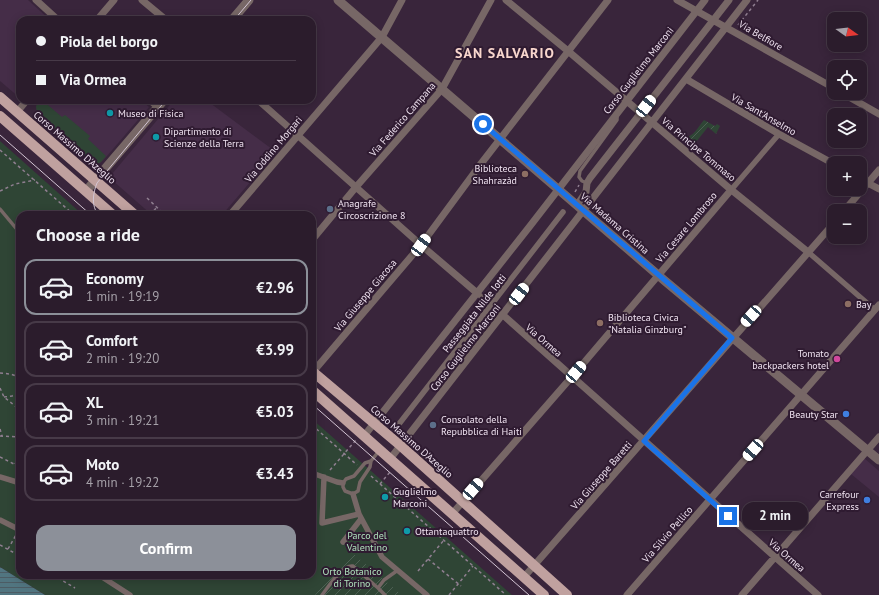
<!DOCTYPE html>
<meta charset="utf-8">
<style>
body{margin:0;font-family:"PT Sans",sans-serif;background:#372938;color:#f1f3f6;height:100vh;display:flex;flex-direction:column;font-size:15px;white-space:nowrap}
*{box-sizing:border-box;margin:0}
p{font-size:13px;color:#a6a1a9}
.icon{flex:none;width:22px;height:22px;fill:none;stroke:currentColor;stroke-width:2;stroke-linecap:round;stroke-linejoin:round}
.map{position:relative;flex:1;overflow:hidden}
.sheet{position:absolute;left:16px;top:211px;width:300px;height:368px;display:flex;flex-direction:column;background:#2b1c2c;border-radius:12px;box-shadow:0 2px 10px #0003,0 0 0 1px #473a48}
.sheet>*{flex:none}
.top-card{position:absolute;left:16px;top:16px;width:300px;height:88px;border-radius:12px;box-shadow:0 2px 10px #0003,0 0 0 1px #473a48;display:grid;align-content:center;height:88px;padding:0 20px;background:#2b1c2c}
.needle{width:26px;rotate:104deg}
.controls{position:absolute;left:827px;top:12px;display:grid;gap:8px}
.controls a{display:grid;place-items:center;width:40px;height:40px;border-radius:8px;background:#2b1c2c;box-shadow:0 2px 10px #0003,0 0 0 1px #473a48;font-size:20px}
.end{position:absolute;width:18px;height:18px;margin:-9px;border:5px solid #1a73e8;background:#fff;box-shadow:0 0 0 2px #fff}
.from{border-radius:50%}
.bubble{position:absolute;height:28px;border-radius:12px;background:#2b1c2c;box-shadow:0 2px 10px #0003,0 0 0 1px #473a48;font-size:13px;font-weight:700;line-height:28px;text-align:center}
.car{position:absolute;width:12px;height:24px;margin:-12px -6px;border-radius:5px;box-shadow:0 0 3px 1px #0007;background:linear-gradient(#fff 24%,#345 0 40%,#fff 0 76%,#345 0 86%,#fff 0)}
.top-card b{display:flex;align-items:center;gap:14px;height:38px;font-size:15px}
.top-card b+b{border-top:1px solid #473a48}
.top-card i{width:10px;height:10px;background:#f1f3f6}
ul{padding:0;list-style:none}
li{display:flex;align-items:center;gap:12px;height:56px;margin:0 8px 6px;padding:0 12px;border:2px solid #473a48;border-radius:12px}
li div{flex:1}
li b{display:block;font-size:15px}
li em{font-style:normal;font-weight:700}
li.active{border-color:#8c9099}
li>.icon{width:36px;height:36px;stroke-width:1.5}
h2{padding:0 20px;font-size:18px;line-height:48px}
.cta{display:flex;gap:8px;margin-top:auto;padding:8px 20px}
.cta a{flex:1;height:46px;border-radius:12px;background:#8c9099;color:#fff;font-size:16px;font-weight:700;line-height:46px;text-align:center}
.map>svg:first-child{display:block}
.built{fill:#452d48}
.park{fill:#2f4535}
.garden{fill:url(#garden-furrows)}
.water{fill:url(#water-rules)}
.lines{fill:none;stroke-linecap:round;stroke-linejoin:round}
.path{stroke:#907f91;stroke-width:1.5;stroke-dasharray:3 3;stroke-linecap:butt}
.service{stroke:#776766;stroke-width:3.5}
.pedestrian{stroke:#776766;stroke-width:5.5}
.minor{stroke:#776766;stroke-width:7}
.tertiary{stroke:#776766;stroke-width:9}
.primary{stroke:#c0a19f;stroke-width:10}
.tram{stroke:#d3c5d4;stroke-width:1}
.route{stroke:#1a73e8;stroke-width:5}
.culture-dot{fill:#0f9aa8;stroke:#2f1b31;stroke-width:1.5}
.education-dot{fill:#8d6e63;stroke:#2f1b31;stroke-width:1.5}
.service-dot{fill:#5c6f8a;stroke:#2f1b31;stroke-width:1.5}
.hotel-dot{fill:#d1479c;stroke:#2f1b31;stroke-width:1.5}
.shop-dot{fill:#3f7fe0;stroke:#2f1b31;stroke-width:1.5}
.labels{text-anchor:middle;stroke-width:4;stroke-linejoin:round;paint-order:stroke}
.street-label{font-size:10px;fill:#efe2f0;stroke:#2f1b31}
.poi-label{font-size:10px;fill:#efe2f0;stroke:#2f1b31;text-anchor:start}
.park-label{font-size:10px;fill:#afe2bc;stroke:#2f1b31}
.district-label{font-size:14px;font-weight:bold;letter-spacing:1px;fill:#f8d6cd;stroke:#2f1b31}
</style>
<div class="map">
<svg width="879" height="595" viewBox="0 0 879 595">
<defs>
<pattern id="garden-furrows" width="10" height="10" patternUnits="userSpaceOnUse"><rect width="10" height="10" fill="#2f4535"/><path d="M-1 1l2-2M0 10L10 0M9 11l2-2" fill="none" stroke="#4d6053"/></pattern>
<pattern id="water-rules" width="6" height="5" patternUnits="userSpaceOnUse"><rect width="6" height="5" fill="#517580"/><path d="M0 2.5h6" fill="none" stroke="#4c5c64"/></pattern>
</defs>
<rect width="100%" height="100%" fill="#39253b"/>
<path class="built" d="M0,0H28L50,20H20V98L0,81Z
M42,100H141L149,107L107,156L100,163L97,164H93L37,114L36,106Z
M174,100H206L276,152L222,215H152L112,180V174Z
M864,458L879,471V497L851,474Z"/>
<path class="park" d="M42,100L62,117L65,115L90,136L88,139L106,156C102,161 100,165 93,164L37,114L36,106Z
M0,141L83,215H20V575H312V419L512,595H45L0,567Z"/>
<path class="garden" d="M704,120L715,126L717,124L720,126L716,134L708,127L692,147L677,135L678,134C690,144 697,128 704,120Z
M350,551L402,595H315Z"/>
<path class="water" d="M0,567L45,595H0Z"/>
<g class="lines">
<path class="path" d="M738,25L758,0
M0,150L74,215
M0,191L15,184L35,180
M575,192L579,185
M147,198L165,215
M150,215L158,206
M0,373L10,374L20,377
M0,388L4,397L20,410
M4,397L12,396L20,391
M312,425L357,465
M0,429L2,436
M0,436L20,437
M0,457L20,467
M15,464L20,455
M330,470L356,440
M371,476L506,595
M380,484L390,472
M0,545L20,556
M8,549L16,535
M428,559L461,586
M418,571L444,540
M53,575L75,588
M56,576L60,575
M449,595L473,566"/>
<path class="service" d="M587,183L582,181L579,177L580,171L617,120V115
M0,209L20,233
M371,461L370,467L360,482L358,491L353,494L345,491L343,487V483L346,479L354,476L365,463L371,461L379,451
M322,595C328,587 343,564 353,566L378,588
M385,595L378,588L384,580L398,570"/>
<path class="pedestrian" d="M731,190L779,134
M808,252L875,310
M477,293L503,315
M399,424L563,212
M312,473L337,482L343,483
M0,477L20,483
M324,477L322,523L359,514
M353,494L359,514L382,557L427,595
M0,520L20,530
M343,542L361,519
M99,575L130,595"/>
<path class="minor" d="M36,0L58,20
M142,0L166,20
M506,0L568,51L729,188L808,252
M677,0L834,88
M97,20L114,0
M686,79L779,134L834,164
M842,93L879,114
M150,100L158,107
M258,100L421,245L477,293
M17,112L27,100
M860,179L879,189
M577,205L586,192L587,183L590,178L729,0
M844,211L879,170
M230,215L382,37L402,0
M312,240L356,187L442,89L491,0
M503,315L818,595
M312,373L421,245L480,165L608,0
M364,436L530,226L705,0
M390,459L747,0
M452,514L576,372L731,190
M524,577L834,223
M627,595L879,305
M742,595L879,437"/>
<path class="tertiary" d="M338,0L665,281L879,460
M232,20L249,0
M86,191L164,100"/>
<path class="primary" d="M0,97L135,215
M0,116L113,215
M312,371L401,446L567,595
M312,390L544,595"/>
<path class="tram" d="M234,20L251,0
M0,135L91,215
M98,215C91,205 93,193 97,183L166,100
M312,404L529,595"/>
</g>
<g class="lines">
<path class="route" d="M483,124L732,338L644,441L728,516"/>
</g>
<g class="culture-dot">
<circle cx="110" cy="113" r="4"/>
<circle cx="156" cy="137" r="4"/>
<circle cx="385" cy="497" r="4"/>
<circle cx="407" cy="531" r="4"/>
</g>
<g class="education-dot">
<circle cx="525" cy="174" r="4"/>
<circle cx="848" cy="304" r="4"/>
<circle cx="600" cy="323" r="4"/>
</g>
<g class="service-dot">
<circle cx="330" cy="209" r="4"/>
<circle cx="433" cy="425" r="4"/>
</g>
<circle class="hotel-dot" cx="837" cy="359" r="4"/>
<g class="shop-dot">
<circle cx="846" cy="414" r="4"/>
<circle cx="867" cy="500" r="4"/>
</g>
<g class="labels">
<g class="street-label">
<text transform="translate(761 35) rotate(30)" y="4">Via Belfiore</text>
<text transform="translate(638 70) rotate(-52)" y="4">Corso Guglielmo Marconi</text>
<text transform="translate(764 114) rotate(30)" y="4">Via Sant'Anselmo</text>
<text transform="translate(402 119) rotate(-49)" y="4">Via Federico Campana</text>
<text transform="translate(75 147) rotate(41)" y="4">Corso Massimo D'Azeglio</text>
<text transform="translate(273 149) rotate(-50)" y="4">Via Oddino Morgari</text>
<text transform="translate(699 149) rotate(40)" y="4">Via Principe Tommaso</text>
<text transform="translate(615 223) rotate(41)" y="4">Via Madama Cristina</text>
<text transform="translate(686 227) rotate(-50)" y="4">Via Cesare Lombroso</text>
<text transform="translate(365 295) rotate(-50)" y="4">Via Giuseppe Giacosa</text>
<text transform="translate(474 313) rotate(-52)" y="4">Passeggiata Nilde Iotti</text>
<text transform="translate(544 340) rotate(41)" y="4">Via Ormea</text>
<text transform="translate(465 347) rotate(-52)" y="4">Corso Guglielmo Marconi</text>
<text transform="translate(412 441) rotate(41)" y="4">Corso Massimo D'Azeglio</text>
<text transform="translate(601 475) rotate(-49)" y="4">Via Giuseppe Baretti</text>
<text transform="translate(667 534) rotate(-49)" y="4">Via Silvio Pellico</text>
<text transform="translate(787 555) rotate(41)" y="4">Via Ormea</text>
</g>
<g class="poi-label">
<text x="118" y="117">Museo di Fisica</text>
<text x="164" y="135">Dipartimento di<tspan x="164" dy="12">Scienze della Terra</tspan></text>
<text x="517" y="172" text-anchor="end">Biblioteca<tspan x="517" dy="12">Shahrazàd</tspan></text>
<text x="338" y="207">Anagrafe<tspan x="338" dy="12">Circoscrizione 8</tspan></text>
<text x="856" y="308">Bay</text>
<text x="608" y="321">Biblioteca Civica<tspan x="608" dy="12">"Natalia Ginzburg"</tspan></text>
<text x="829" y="357" text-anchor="end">Tomato<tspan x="829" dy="12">backpackers hotel</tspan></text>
<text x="838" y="418" text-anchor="end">Beauty Star</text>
<text x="441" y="423">Consolato della<tspan x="441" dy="12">Repubblica di Haiti</tspan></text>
<text x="393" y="495">Guglielmo<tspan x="393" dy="12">Marconi</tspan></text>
<text x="859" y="498" text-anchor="end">Carrefour<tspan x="859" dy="12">Express</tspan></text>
<text x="415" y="535">Ottantaquattro</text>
</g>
<g class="park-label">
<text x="367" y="539">Parco del<tspan x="367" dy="12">Valentino</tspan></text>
<text x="352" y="575">Orto Botanico<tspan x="352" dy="12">di Torino</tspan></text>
</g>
<g class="district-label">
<text x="505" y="58">SAN SALVARIO</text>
</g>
</g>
</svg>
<div class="controls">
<a><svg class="needle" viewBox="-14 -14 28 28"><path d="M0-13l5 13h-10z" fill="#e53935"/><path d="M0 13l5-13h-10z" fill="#a6a1a9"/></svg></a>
<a><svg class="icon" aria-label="locate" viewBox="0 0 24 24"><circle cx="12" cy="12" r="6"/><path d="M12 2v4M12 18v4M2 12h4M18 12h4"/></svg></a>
<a><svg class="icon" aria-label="layers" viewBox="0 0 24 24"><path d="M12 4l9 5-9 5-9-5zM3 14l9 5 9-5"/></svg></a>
<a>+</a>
<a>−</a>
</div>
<i class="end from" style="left:483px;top:124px"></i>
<i class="end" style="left:728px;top:516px"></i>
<div class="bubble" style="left:742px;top:502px;width:66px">2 min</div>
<i class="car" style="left:646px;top:106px;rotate:38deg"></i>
<i class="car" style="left:421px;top:245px;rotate:36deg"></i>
<i class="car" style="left:519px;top:294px;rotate:38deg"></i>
<i class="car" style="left:751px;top:316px;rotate:222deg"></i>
<i class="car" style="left:576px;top:372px;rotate:40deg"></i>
<i class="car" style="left:753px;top:450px;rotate:221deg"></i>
<i class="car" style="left:473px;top:489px;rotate:41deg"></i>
<div class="top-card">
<b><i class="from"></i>Piola del borgo</b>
<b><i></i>Via Ormea</b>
</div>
<section class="sheet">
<h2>Choose a ride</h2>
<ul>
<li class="active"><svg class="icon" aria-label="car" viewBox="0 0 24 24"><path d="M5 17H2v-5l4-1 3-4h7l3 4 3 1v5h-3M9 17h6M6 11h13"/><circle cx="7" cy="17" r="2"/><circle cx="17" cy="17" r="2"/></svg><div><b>Economy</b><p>1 min · 19:19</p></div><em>€2.96</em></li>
<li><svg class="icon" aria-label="car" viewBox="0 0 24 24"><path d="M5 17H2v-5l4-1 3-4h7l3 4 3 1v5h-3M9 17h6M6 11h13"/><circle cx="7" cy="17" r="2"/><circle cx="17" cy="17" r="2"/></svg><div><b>Comfort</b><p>2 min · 19:20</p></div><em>€3.99</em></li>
<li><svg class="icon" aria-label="car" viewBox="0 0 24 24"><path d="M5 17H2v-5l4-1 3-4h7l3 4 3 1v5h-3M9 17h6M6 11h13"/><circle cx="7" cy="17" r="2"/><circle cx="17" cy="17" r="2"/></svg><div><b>XL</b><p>3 min · 19:21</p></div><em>€5.03</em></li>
<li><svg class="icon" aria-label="car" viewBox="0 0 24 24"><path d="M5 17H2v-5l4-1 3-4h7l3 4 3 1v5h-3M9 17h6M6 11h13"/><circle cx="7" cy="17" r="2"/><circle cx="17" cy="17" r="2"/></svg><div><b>Moto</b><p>4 min · 19:22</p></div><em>€3.43</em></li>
</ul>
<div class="cta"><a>Confirm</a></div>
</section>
</div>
